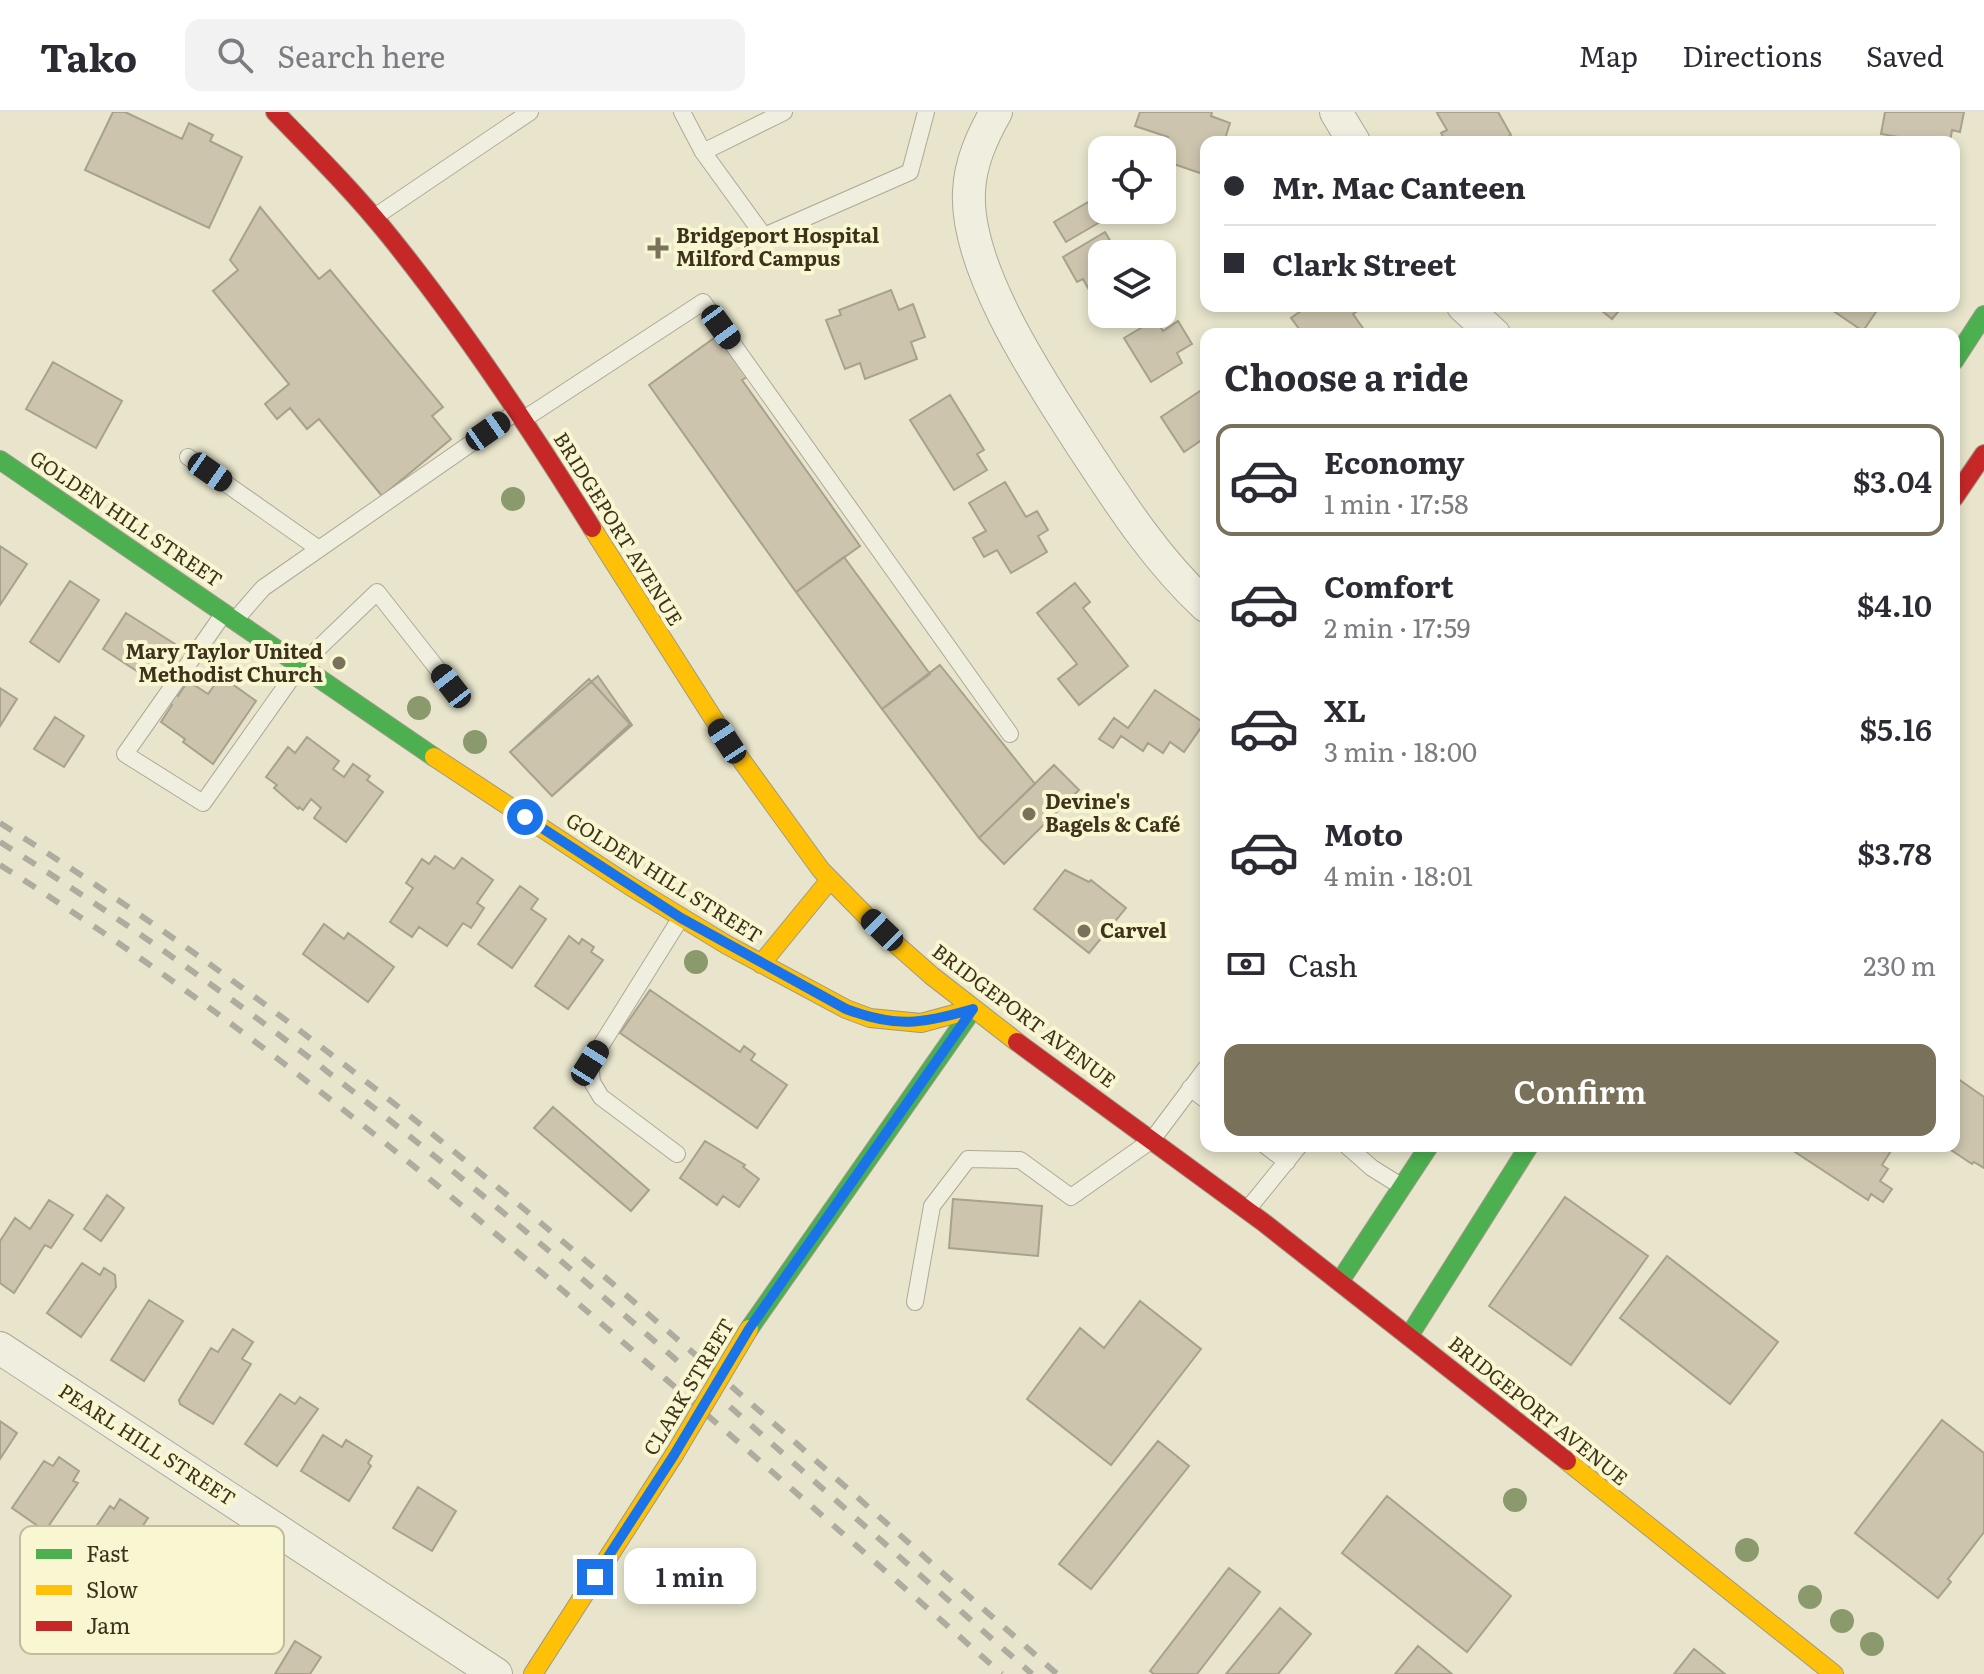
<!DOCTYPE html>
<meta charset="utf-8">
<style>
body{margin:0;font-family:Literata,serif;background:#f2f2f3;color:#2b2b33;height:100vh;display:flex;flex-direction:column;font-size:30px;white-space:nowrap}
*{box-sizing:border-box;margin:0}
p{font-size:26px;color:#7c7c81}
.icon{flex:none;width:44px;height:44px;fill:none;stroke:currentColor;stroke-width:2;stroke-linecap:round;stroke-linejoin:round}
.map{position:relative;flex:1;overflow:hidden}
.drawer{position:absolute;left:1200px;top:216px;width:760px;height:824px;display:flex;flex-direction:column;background:#fff;border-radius:16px;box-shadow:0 4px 12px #0003}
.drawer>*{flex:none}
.guide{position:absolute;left:1200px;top:24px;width:760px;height:176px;border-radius:16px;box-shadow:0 4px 12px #0003;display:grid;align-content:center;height:176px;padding:0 24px;background:#fff}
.controls{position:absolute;left:1088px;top:24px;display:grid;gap:16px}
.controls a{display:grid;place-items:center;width:88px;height:88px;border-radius:16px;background:#fff;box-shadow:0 4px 12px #0003;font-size:40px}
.end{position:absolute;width:36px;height:36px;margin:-18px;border:10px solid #1a73e8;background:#fff;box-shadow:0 0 0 4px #fff}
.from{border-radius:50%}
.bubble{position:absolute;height:56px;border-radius:16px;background:#fff;box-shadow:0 4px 12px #0003;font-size:26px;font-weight:600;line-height:56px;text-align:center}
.car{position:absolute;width:24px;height:48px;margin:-24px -12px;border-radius:10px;box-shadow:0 0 6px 2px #0007;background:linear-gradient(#222 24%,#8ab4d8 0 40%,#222 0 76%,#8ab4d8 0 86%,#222 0)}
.guide b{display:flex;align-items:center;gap:28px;height:76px;font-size:30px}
.guide b+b{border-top:2px solid #e1e1e2}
.guide i{width:20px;height:20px;background:#2b2b33}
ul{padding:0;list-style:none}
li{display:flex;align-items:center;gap:24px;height:112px;margin:0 16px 12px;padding:0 8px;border:4px solid transparent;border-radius:16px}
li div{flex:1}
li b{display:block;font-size:30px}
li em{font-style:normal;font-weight:600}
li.selected{border-color:#79715a}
li>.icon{width:72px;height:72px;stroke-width:1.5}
h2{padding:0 24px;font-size:36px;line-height:96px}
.pay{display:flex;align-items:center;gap:20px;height:88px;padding:0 24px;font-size:30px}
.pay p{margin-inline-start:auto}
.action{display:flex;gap:16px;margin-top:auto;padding:16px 24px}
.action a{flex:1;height:92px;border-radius:16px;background:#79715a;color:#fff;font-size:32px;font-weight:600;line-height:92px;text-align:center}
header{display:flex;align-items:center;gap:48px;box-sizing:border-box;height:112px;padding:0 40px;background:#fff;border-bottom:2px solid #e1e1e2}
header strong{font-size:38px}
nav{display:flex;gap:44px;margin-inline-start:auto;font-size:28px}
.search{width:560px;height:72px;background:#f2f2f3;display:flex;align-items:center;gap:20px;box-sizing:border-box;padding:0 28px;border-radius:16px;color:#7c7c81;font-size:30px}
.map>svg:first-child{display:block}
.building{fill:#ccc4ad;stroke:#a8a18b;stroke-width:2}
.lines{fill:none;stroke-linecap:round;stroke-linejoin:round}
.lane-casing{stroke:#ada996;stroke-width:18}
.street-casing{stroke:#ada996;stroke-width:34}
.fast-casing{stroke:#9d9985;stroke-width:20}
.slow-casing{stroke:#9d9985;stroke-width:20}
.jam-casing{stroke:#9d9985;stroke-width:20}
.lane{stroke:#efeedf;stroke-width:16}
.street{stroke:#efeedf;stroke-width:32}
.fast{stroke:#4caf50;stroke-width:18}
.slow{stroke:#ffc107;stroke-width:18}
.jam{stroke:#c62828;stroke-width:18}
.rail{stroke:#aeac9f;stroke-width:6;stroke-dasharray:14 14;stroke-linecap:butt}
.slow-bridge-casing{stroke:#9d9985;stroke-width:20;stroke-linecap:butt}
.slow-bridge{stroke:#ffc107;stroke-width:18}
.tree{fill:#8b9a6d}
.route{stroke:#1a73e8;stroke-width:10}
.poi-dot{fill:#79715a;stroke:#f9f7d1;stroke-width:3}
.labels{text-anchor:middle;stroke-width:8;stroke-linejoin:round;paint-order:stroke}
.poi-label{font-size:20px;font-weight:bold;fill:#3d331c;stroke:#f9f7d1;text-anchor:start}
.street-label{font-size:20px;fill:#3d331c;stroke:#f9f7d1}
.key{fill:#f9f7d1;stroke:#c1bc9b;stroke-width:2}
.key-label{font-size:22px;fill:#3d331c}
</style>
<header>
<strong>Tako</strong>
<div class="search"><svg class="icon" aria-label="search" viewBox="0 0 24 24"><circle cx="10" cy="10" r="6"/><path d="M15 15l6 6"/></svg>Search here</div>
<nav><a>Map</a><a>Directions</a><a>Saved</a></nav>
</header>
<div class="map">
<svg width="1984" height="1562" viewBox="0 0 1984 1562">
<rect width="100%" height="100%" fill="#e8e5cc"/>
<path class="building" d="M113,0H125L182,27L189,11L213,23L210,29L242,45L209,116L85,58Z
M1140,0H1212L1211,4L1230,11L1224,30H1206V63L1162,48L1168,25L1135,14Z
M1439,0H1498L1511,23L1500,30H1446L1441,21L1447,18L1437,1Z
M1885,0H1964L1960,20L1952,18L1950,30H1927L1881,22Z
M1088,90L1100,110L1066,130L1054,110Z
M260,95L319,167L330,158L443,295L432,304L451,327L382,384L319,307L307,317L290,296L277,307L265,292L289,272L213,179L238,158L230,148Z
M1105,120L1118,142H1102V189L1097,192L1083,167L1077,170L1063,145Z
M891,178L899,198L913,192L925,225L911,230L917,247L865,267L860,251L845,257L826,208L841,203L839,198Z
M1308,194H1360L1362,196L1353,202L1367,222H1303L1291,206Z
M1596,194H1623L1612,207Z
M1826,194H1880L1863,219Z
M1156,207L1163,219L1178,209L1192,232L1177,241L1182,251L1151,270L1124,226Z
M717,224L747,265L742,268L860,434L796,480L649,273Z
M53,250L122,289L96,336L26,297Z
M1206,275V325L1184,340L1161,305Z
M950,283L984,338L977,342L987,358L954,378L910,308Z
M1005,370L1026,405L1037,399L1048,418L1038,424L1047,440L1011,461L997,438L984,445L973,426L986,419L969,391Z
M0,434L27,452L0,493Z
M844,445L930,562L882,597L796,480Z
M70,469L99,488L59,550L30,530Z
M1075,471L1090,490L1083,496L1128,554L1079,593L1058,567L1077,552L1037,501Z
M126,501L175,532L168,544L161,540L146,565L103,537Z
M940,553L1035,672L979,726L882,597Z
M221,564L256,589L213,652L183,630L185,627L161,610L172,593L168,590L174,581L178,584L188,569L208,582Z
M598,564L632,613L552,684L510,640Z
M589,567L630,612L552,684L510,640Z
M0,576L17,587L0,614Z
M1155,578L1204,611L1184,640L1170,630L1163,641L1148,631L1143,639L1121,624L1113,636L1099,627L1114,606L1128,616Z
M55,605L84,624L64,655L34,637Z
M307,625L339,649L333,657L344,665L353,652L370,664L367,668L383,680L346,730L314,706L321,696L311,687L303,698L299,695L298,697L274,676L277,673L266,665L288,635L295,641Z
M1054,653L1079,678L1004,752L979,726Z
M435,744L454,757L462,746L493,768L477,791L484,796L471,816L463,811L447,834L419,815L412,825L390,810L413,776L406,771L422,747L429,752Z
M1065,758L1089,770L1091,768L1126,796L1089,841L1034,797Z
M520,774L538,787L531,797L546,807L512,856L478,832Z
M324,812L344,827L348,821L394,855L368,890L303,842Z
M569,824L579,832L582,827L594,835L591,840L603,848L568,897L535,874Z
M650,878L740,940L744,934L755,942L751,948L787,973L757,1016L620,921Z
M1954,964L1984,985V1056L1974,1050L1972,1052L1945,1034H1954Z
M553,995L649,1078L631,1099L534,1016Z
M705,1029L745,1053L743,1055L759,1067L739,1095L723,1084L717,1093L680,1066Z
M1786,1034H1894L1882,1053L1888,1057L1880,1069L1892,1077L1883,1090L1871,1082L1868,1088Z
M107,1083L124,1096L101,1129L84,1117Z
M1565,1085L1648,1144L1571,1253L1489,1194Z
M953,1087L1042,1094L1038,1144L949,1136Z
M49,1088L73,1103L51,1136L45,1133L14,1181L0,1171V1129L15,1106L30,1117Z
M1667,1144L1778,1230L1730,1292L1620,1206Z
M82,1151L100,1163L104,1156L115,1163L116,1175L81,1225L47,1201Z
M149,1188L183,1209L144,1269L111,1248Z
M1140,1189L1201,1237L1111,1353L1027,1287L1080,1216L1104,1236Z
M233,1217L253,1230L242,1247L251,1252L213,1312L180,1292L179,1288L211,1236L218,1240Z
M280,1282L295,1292L300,1285L318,1297L277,1354L245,1332Z
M1942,1308L1984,1341V1420L1948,1467L1951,1470L1938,1486L1855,1421Z
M0,1309L17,1321L0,1347Z
M323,1323L342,1335L346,1328L372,1344L368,1351L371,1354L349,1389L301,1359Z
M1158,1329L1189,1354L1091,1477L1059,1452Z
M59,1345L79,1359L73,1369L78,1371L45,1419L12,1396L44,1349L53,1354Z
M418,1375L456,1399L432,1439L393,1416Z
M1387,1384L1511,1484L1467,1540L1342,1441Z
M120,1387L148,1406L112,1460H107L102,1468L78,1452L84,1443L79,1440L110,1394L114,1397Z
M1229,1456L1260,1480L1197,1562H1154L1150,1559Z
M1280,1496L1311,1522L1278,1562H1226Z
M295,1529L321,1545L310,1562H275Z
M1418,1534L1452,1562H1395Z
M1694,1537L1725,1562H1674Z"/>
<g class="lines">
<defs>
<path id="lane" d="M682,0L703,40L764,124L910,60L926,0
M703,40L784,0
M376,104L530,0
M524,307L703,190L1010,622
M188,345L319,437
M222,504L125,642L203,691L300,554L377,480L451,574
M236,507L263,476L516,300
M1190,976L1206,988
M1266,1034L1287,1050
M1347,1034L1372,1056L1401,1074
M677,1042L601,985L592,970L590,951L680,807
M1247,1098L1299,1034
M915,1190L932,1094L968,1047L1020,1048L1071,1085L1152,1028L1206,956"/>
<path id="street" d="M996,0C982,25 970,51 969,80C965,156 1039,267 1079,329C1117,387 1155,447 1206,494
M1336,0L1354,30
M1463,194L1494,222
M0,1236L496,1562"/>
<path id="fast" d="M1954,249L1984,203
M0,348L434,645
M1340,1169L1429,1034
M749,1217L973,897
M1409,1224L1529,1034"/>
<path id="slow" d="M592,416L729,631L821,758L881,819L932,864L1017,930
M434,645L630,774L727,833L846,897L870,906L921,911L973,897
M761,852L829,769
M1567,1349L1834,1562
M533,1562L674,1343"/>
<path id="jam" d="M275,0C315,41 355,81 391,126C465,218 530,316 592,416
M1954,386L1984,342
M1017,930L1263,1110L1567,1349"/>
</defs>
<use href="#lane" class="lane-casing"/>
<use href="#street" class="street-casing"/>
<use href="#fast" class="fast-casing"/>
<use href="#slow" class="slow-casing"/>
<use href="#jam" class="jam-casing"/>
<use href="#lane" class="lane"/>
<use href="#street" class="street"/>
<use href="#fast" class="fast"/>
<use href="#slow" class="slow"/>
<use href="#jam" class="jam"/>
<path class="rail" d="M0,711C384,951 718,1264 1057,1562
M0,730C375,965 701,1271 1032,1562
M0,753C194,875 374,1018 548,1166C701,1296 851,1429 1002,1562"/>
<defs>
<path id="slow-bridge" d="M674,1343L749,1217"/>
</defs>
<use href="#slow-bridge" class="slow-bridge-casing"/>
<use href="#slow-bridge" class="slow-bridge"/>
</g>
<g class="tree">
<circle cx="513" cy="387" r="12"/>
<circle cx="419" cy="596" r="12"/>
<circle cx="475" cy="630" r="12"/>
<circle cx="696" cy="850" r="12"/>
<circle cx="1515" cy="1388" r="12"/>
<circle cx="1747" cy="1438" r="12"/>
<circle cx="1810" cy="1485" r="12"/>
<circle cx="1842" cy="1509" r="12"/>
<circle cx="1872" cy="1532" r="12"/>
</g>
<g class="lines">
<path class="route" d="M525,705L681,806L846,897C896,916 922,912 973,897L749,1217L674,1343L595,1465"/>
</g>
<g class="poi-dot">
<path d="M654 124h8v8h8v8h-8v8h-8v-8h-8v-8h8z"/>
<circle cx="339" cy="551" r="8"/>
<circle cx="1029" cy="702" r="8"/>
<circle cx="1084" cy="819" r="8"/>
</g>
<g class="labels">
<g class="poi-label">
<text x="676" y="131">Bridgeport Hospital<tspan x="676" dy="23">Milford Campus</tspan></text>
<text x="323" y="547" text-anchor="end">Mary Taylor United<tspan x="323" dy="23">Methodist Church</tspan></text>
<text x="1045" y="697">Devine's<tspan x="1045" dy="23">Bagels &amp; Café</tspan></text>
<text x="1100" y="826">Carvel</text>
</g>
<g class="street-label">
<text transform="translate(126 407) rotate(34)" y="7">GOLDEN HILL STREET</text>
<text transform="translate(618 417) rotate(58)" y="7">BRIDGEPORT AVENUE</text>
<text transform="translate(664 766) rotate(32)" y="7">GOLDEN HILL STREET</text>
<text transform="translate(1024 904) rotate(37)" y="7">BRIDGEPORT AVENUE</text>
<text transform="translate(689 1275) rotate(-59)" y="7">CLARK STREET</text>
<text transform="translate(1538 1299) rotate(39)" y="7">BRIDGEPORT AVENUE</text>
<text transform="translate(147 1333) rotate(33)" y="7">PEARL HILL STREET</text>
</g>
</g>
<rect x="20" y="1414" width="264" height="128" rx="12" class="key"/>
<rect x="36" y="1437" width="36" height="10" fill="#4caf50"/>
<rect x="36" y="1473" width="36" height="10" fill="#ffc107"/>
<rect x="36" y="1509" width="36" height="10" fill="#c62828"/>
<g class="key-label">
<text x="86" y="1450">Fast</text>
<text x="86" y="1486">Slow</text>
<text x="86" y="1522">Jam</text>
</g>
</svg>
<div class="controls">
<a><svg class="icon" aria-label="locate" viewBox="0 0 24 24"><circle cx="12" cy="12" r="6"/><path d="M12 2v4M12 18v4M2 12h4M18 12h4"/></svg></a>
<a><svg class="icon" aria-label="layers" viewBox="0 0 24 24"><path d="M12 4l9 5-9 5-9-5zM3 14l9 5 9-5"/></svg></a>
</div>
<i class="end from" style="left:525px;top:705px"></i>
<i class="end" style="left:595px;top:1465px"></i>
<div class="bubble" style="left:624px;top:1436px;width:132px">1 min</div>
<i class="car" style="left:721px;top:215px;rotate:144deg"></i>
<i class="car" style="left:488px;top:319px;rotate:55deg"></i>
<i class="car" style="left:210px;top:360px;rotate:125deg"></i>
<i class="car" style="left:451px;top:574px;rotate:322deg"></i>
<i class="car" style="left:727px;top:629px;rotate:327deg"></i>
<i class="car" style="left:882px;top:818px;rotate:314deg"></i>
<i class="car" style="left:590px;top:951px;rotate:32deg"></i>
<div class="guide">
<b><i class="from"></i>Mr. Mac Canteen</b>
<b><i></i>Clark Street</b>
</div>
<section class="drawer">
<h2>Choose a ride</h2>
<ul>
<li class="selected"><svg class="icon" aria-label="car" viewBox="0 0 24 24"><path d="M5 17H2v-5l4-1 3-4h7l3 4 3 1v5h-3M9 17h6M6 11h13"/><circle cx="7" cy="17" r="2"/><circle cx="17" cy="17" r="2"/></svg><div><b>Economy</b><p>1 min · 17:58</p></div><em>$3.04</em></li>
<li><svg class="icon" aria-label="car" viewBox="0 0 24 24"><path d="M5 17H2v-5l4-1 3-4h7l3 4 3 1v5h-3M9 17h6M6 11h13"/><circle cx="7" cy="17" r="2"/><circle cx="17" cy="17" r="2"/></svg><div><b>Comfort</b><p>2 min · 17:59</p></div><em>$4.10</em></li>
<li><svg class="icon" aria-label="car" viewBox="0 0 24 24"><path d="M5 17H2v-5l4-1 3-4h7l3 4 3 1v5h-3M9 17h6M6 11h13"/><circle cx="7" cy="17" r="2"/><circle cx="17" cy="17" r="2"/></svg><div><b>XL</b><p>3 min · 18:00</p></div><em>$5.16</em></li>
<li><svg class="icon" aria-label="car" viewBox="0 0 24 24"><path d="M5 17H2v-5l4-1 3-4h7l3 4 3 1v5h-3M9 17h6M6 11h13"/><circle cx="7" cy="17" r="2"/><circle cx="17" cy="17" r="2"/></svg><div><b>Moto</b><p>4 min · 18:01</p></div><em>$3.78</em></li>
</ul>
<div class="pay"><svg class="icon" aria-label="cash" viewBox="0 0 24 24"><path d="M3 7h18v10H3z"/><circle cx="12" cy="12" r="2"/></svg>Cash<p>230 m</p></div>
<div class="action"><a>Confirm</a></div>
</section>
</div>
